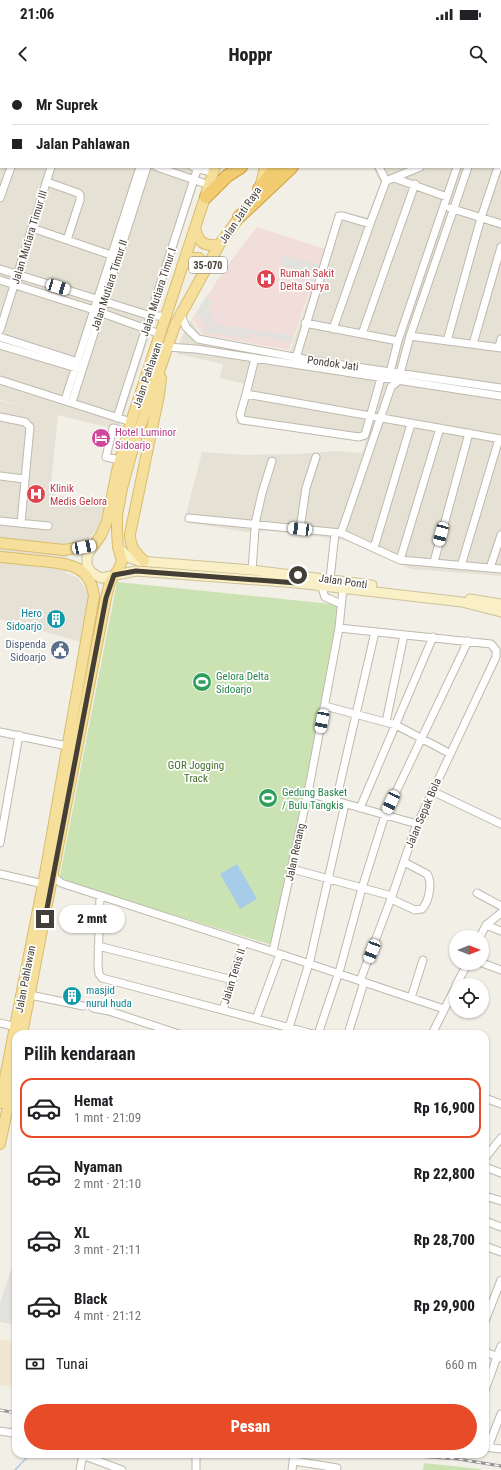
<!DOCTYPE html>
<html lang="id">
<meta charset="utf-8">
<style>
body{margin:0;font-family:"Roboto Condensed",sans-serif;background:#f6f6f6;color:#202124;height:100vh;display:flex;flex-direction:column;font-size:15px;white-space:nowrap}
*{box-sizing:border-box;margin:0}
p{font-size:13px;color:#757577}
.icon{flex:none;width:22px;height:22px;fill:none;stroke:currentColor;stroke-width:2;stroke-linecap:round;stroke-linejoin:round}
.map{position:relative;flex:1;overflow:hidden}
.drawer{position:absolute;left:12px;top:950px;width:477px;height:428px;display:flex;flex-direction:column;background:#fff;border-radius:12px;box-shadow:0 1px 3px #0004}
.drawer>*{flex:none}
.guide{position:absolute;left:0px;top:0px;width:501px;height:88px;box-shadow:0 1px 3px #0004;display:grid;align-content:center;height:88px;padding:0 12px;background:#fff}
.needle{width:26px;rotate:90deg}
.fabs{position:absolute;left:449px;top:850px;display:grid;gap:8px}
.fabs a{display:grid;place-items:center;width:40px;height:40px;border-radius:50%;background:#fff;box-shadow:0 1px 3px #0004;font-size:20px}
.end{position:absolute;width:18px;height:18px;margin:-9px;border:5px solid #443f36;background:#fff;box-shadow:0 0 0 2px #fff}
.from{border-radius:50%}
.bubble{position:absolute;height:28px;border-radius:14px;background:#fff;box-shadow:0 1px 3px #0004;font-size:13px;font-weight:800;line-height:28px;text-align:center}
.car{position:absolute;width:12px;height:24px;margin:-12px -6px;border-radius:5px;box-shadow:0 0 3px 1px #0007;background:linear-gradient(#fff 24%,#345 0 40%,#fff 0 76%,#345 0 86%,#fff 0)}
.guide b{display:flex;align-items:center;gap:14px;height:38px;font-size:15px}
.guide b+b{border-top:1px solid #e0e0e0}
.guide i{width:10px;height:10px;background:#202124}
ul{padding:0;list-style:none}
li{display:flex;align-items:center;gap:12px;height:60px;margin:0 8px 6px;padding:0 4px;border:2px solid transparent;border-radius:12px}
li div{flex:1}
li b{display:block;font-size:15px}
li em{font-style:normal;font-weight:800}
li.on{border-color:#e84b27}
li>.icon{width:36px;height:36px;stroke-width:1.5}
h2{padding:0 12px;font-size:18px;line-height:48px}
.pay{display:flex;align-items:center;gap:10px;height:44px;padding:0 12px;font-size:15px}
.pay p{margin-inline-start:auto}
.button{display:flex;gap:8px;margin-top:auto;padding:8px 12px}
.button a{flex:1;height:46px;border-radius:24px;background:#e84b27;color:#fff;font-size:16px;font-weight:800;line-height:46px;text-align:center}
.status{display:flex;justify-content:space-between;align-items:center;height:28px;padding:0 20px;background:#fff;direction:ltr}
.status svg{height:11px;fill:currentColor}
header{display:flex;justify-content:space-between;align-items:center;height:52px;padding:0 12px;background:#fff;font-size:18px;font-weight:800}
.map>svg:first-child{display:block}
.residential{fill:#e5e1d5}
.commercial{fill:#f2e6d3}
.medical{fill:#f1deda}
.green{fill:#cbe3b2}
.parking{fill:#e3e1de}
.water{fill:#a7ccea}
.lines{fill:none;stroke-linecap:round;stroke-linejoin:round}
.stream{stroke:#a7ccea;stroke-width:1.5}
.minor-casing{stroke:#bfb9ad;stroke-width:9}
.secondary-casing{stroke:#cec299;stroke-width:11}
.primary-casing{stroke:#d9bd6d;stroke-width:12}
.motorway-casing{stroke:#d0a142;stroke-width:14}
.minor{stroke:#fff;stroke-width:7}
.secondary{stroke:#faf0c8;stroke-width:9}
.primary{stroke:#f6df9b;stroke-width:10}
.motorway{stroke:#f2cc71;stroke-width:12}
.rail-casing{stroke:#959595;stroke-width:3}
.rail{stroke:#fff;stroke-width:1.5;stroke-dasharray:4.5;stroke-linecap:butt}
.route{stroke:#443f36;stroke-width:5}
.labels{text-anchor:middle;stroke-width:3.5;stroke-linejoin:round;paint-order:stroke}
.shield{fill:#fff;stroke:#7c7972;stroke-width:1}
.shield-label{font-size:10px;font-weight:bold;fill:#443f36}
.street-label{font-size:11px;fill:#443f36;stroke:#fff}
.health-label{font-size:11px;fill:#be3a42;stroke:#fff;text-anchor:start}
.hotel-label{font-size:11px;fill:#b23c85;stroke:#fff;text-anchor:start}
.culture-label{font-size:11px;fill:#0d838f;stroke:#fff;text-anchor:end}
.service-label{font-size:11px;fill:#4e5e75;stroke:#fff;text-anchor:end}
.leisure-label{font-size:11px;fill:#27864d;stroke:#fff;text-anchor:start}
.park-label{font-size:11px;fill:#45702e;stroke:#fff}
</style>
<div class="status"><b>21:06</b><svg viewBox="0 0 49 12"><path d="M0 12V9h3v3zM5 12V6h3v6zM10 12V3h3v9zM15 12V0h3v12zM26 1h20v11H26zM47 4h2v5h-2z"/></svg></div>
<header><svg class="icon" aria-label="back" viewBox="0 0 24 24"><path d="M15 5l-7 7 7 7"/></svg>Hoppr<svg class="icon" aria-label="search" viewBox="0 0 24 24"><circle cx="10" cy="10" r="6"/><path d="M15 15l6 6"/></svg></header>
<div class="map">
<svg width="501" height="1390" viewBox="0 0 501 1390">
<rect width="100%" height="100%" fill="#f2efe6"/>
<path class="residential" d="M0,0H231L1,1V87H203L119,350L58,335L50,413L104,427L98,449L84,462L69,465L66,493L78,498L88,512L90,524L81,562L0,539V321L30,327L0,320Z
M495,0H501V496L411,489L344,460L270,451L246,452L184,442L202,372L243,375L296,374L337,371L362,373L366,361L236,344L245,304L220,298L223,284L177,274L181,258L191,240L203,258L289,275L338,131L367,137L380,103L373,87H500V1H493Z"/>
<path class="commercial" d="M0,1259L16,1262V1308L0,1305Z"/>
<path class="medical" d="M257,147L325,169L289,270L203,255L192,239L226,187Z"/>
<path class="green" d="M117,502L341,525L308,713L272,865L59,800Z
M424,1383L480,1389V1390H423Z"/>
<path class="parking" d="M283,175L319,185L310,212L305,211L310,193L280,185Z
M206,216L213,222L208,229L213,235L210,238L214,244L294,256L292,262L250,254L249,259L204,252L206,247L197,232Z
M16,1170V1245L0,1242V1222L12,1187Z"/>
<path class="water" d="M237,784L257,819L240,829L220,794Z"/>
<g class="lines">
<path class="stream" d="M15,1390L30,1374"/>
<defs>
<path id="minor" d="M38,1V0
M80,1L81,0
M118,1L119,0
M168,1V0
M175,1L176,0
M225,1L226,0
M500,6H501
M500,23H501
M0,25H1
M0,36L1,37
M500,52L501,53
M500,81L501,78
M157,87L209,105
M193,87L213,93
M379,87L386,101
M394,98L447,117
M47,102L78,113L80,115V120L67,160
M0,118L11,87
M450,128L501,144
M32,148L111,175
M0,189L151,236H165
M0,200L94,230L160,254
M180,233L186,247L198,259L315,281L501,308
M305,243L362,254
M333,249L370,144
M0,250L51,87
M410,256L501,268
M0,257L78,282
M398,261L362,254L415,104
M447,261L481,138L498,87
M473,264L501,167
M0,265L76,288
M167,267L196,269L501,316
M499,267L501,259
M255,278L246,314L501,359
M296,278L339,136H343L370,144L386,101L420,87
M389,296L398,261L457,87
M0,300L131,342
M246,314L240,335L242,340L359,357L365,355L381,298
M65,320L140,87
M72,322L147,87
M0,337L25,342L30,347L21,443
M117,338L198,87
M120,380L106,377L113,348L128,352
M0,396L24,399
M189,438L341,453L400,480L501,489
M0,441L48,446
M255,444L262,413L272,381
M300,449L306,408L316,377
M341,453L391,307L398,301L410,256L468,87
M374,468L411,344
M400,480L440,348
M434,482L469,353
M461,486L499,359
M490,488L501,455
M252,490L255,449
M330,499L335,453
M321,505L325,517L341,524
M339,548L491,564L496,570V577L415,749L392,816L360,901
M325,626L396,645L449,673
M386,642L404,555
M0,652L67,666
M432,711L501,744
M308,713L417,744
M336,721L375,552
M360,728L433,557
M0,763L19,655
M292,789L392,816
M0,794L43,804
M54,797L61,803L280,874L444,929
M477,813L501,826
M100,816L98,885L99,894L102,898L313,954
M391,819L415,830L422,829C429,821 433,803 427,794L404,782
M486,845L501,851
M480,857L486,845L501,833
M98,866L233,900
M273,871L308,713L339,548L343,508
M482,883L501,890
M456,905L468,883
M30,915L83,926
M411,918L423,880
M93,928L109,931L179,954
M223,930L244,862
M256,939L280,874
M0,943L16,947
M287,954L310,880L345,724
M318,954L340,889L362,808L385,735L468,561
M348,954L364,902
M432,954L456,906
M485,1018L501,1024
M485,1078L501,1058
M485,1087L501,1093
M485,1116L501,1121
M485,1141L501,1147
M485,1166L501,1172
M485,1241L501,1200
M485,1272L501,1278
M485,1310L501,1266
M0,1351L12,1353
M485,1367L501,1369
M488,1367L501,1334
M196,1374V1390
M294,1381L337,1388
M80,1390L82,1380L85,1376L122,1390
M292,1390L294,1374"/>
<path id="secondary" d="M94,465L87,476V485L91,492L101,498L136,491L297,503L462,522L501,532
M118,467L130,478L139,481L252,490L372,505
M470,519L501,524"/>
<path id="primary" d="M241,1V0
M251,1V0
M261,104L265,87
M195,148C199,163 203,166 219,165
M182,186L192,178H199L202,182L203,194
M0,463L64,470L94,465L101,455L107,441L117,391L131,342L215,87
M0,477C14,478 27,480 41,481C67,484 90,484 94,516L45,794L0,1023
M144,481C135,472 130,467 130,454L159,315L161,298
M22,954L106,518L110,502L118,490L122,481L118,467L117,451V435L122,408L133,368L175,245L219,165L244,131
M0,1064L16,988"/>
<path id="motorway" d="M357,1L359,0
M390,1L392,0
M421,1L423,0
M259,109L276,87
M206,117L227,96L241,87
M239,137L292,87"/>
</defs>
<use href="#minor" class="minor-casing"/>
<use href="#secondary" class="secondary-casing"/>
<use href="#primary" class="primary-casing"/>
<use href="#motorway" class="motorway-casing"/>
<use href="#minor" class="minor"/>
<use href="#secondary" class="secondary"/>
<use href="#primary" class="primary"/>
<use href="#motorway" class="motorway"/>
<defs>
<path id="rail" d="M0,1330L16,1333
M387,1374L458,1379L501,1386"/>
</defs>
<use href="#rail" class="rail-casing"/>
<use href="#rail" class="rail"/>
</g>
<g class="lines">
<path class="route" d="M45,839L106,518L114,495L136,491L297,503L298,495"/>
</g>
<defs>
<symbol id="hospital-disc" viewBox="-11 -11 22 22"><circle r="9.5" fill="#e0444e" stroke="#fff"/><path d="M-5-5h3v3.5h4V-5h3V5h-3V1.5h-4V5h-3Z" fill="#fff"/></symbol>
<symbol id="hotel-disc" viewBox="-11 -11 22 22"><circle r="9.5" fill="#d1479c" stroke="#fff"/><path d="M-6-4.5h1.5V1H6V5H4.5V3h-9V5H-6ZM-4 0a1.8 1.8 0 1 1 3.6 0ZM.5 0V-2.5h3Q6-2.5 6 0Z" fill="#fff"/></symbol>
<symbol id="building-disc" viewBox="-11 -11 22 22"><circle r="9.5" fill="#0f9aa8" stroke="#fff"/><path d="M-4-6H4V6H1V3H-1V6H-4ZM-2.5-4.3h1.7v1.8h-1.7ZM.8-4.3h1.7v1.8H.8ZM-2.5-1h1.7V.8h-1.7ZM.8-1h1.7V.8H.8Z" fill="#fff"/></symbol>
<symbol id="civic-disc" viewBox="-11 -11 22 22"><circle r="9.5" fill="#5c6f8a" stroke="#fff"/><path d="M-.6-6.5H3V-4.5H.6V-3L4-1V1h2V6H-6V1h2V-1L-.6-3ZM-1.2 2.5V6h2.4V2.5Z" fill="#fff"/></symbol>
<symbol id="stadium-disc" viewBox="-11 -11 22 22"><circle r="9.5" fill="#2e9e5b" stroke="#fff"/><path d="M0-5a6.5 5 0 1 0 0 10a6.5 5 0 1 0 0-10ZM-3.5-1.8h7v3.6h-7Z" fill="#fff"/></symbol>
</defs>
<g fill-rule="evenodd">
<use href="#hospital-disc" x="255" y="188" width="22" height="22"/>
<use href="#hotel-disc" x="90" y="347" width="22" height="22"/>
<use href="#hospital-disc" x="25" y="403" width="22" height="22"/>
<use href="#building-disc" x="45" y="528" width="22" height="22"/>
<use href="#civic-disc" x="49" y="559" width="22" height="22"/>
<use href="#stadium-disc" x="191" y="591" width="22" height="22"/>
<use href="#stadium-disc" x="257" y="707" width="22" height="22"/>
<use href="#building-disc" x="61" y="905" width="22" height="22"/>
</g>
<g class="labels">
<rect class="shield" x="189" y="177" width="38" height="16" rx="3"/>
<g class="shield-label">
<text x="208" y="189">35-070</text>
</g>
<g class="street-label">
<text transform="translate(240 135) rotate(-56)" y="4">Jalan Jati Raya</text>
<text transform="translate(29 157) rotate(-73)" y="4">Jalan Mutiara Timur III</text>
<text transform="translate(109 205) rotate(-72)" y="4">Jalan Mutiara Timur II</text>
<text transform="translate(158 212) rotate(-72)" y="4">Jalan Mutiara Timur I</text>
<text transform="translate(333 283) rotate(8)" y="4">Pondok Jati</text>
<text transform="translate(147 295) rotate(-71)" y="4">Jalan Pahlawan</text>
<text transform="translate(343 501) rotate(8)" y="4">Jalan Ponti</text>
<text transform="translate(423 733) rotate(-67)" y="4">Jalan Sepak Bola</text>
<text transform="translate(295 772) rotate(-78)" y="4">Jalan Renang</text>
<text transform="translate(233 896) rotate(-73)" y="4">Jalan Tenis II</text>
<text transform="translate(25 899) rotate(-79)" y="4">Jalan Pahlawan</text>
</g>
<g class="health-label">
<text x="280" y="197">Rumah Sakit<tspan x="280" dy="13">Delta Surya</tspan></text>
<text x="50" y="412">Klinik<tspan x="50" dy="13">Medis Gelora</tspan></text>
</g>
<g class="hotel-label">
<text x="115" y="356">Hotel Luminor<tspan x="115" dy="13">Sidoarjo</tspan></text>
</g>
<g class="culture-label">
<text x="42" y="537">Hero<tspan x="42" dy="13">Sidoarjo</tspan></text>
<text x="86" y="914" text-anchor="start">masjid<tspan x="86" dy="13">nurul huda</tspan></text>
</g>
<g class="service-label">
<text x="46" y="568">Dispenda<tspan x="46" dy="13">Sidoarjo</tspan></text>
</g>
<g class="leisure-label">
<text x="216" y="600">Gelora Delta<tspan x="216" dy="13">Sidoarjo</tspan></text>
<text x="282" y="716">Gedung Basket<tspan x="282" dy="13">/ Bulu Tangkis</tspan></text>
</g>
<g class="park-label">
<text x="196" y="689">GOR Jogging<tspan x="196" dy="13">Track</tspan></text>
</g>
</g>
</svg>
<div class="fabs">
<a><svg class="needle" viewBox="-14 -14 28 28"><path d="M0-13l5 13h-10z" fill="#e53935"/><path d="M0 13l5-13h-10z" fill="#757577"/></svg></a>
<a><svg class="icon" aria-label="locate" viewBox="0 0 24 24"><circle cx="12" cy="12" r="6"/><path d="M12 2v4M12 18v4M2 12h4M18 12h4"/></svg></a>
</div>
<i class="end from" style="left:298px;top:495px"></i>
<i class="end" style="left:45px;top:839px"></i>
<div class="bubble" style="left:59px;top:825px;width:66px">2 mnt</div>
<i class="car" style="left:58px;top:207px;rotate:107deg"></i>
<i class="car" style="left:300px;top:449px;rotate:277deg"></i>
<i class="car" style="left:441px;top:454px;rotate:195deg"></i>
<i class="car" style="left:84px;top:467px;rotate:79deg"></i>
<i class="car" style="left:322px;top:641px;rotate:191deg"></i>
<i class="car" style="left:391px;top:722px;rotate:205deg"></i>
<i class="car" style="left:372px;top:871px;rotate:201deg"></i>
<div class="guide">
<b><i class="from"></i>Mr Suprek</b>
<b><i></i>Jalan Pahlawan</b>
</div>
<section class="drawer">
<h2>Pilih kendaraan</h2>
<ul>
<li class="on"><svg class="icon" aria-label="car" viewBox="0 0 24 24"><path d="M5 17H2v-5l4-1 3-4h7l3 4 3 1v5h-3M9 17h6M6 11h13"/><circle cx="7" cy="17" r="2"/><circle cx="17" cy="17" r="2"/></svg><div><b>Hemat</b><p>1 mnt · 21:09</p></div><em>Rp 16,900</em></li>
<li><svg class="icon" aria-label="car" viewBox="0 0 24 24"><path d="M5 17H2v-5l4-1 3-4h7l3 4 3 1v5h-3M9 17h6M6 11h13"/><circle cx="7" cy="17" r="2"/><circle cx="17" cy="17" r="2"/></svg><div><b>Nyaman</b><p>2 mnt · 21:10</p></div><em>Rp 22,800</em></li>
<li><svg class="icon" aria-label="car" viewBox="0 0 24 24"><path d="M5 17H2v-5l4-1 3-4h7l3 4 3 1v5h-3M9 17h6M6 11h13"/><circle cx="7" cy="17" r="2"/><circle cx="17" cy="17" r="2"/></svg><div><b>XL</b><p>3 mnt · 21:11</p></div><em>Rp 28,700</em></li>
<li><svg class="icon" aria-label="car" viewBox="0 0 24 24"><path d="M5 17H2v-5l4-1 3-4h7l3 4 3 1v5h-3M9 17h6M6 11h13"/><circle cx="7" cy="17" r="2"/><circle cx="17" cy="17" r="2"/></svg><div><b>Black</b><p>4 mnt · 21:12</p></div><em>Rp 29,900</em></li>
</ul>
<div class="pay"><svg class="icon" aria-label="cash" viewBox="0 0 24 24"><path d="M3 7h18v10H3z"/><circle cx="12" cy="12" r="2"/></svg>Tunai<p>660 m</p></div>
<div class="button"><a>Pesan</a></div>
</section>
</div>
